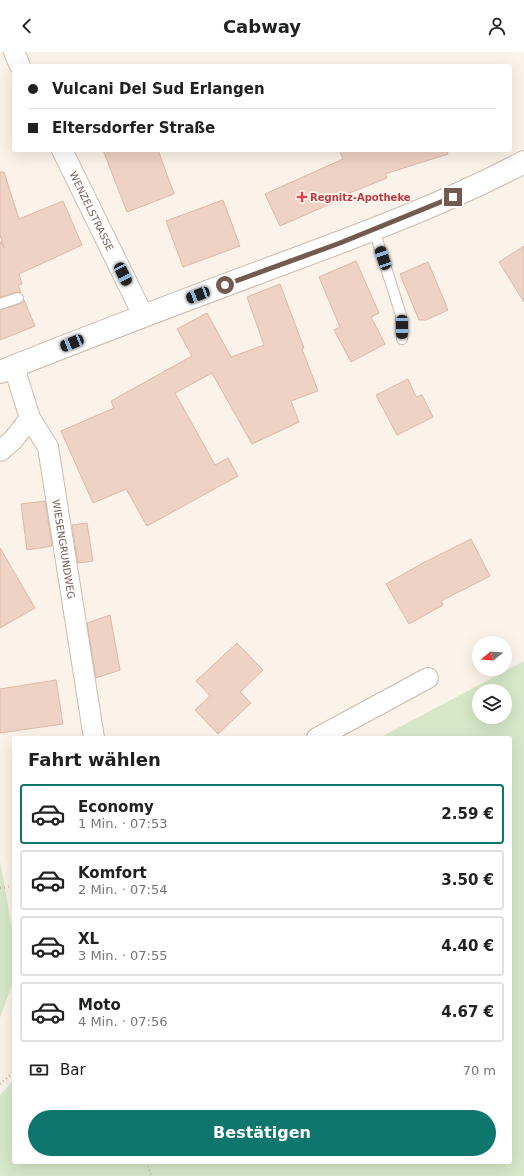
<!DOCTYPE html>
<html lang="de">
<meta charset="utf-8">
<style>
body{margin:0;font-family:"DejaVu Sans",sans-serif;background:#f6f6f6;color:#202124;height:100vh;display:flex;flex-direction:column;font-size:15px;white-space:nowrap}
*{box-sizing:border-box;margin:0}
p{font-size:13px;color:#757577}
.icon{flex:none;width:22px;height:22px;fill:none;stroke:currentColor;stroke-width:2;stroke-linecap:round;stroke-linejoin:round}
.map{position:relative;flex:1;overflow:hidden}
.side{position:absolute;left:12px;top:684px;width:500px;height:428px;display:flex;flex-direction:column;background:#fff;border-radius:4px;box-shadow:0 4px 16px #0002}
.side>*{flex:none}
.hud{position:absolute;left:12px;top:12px;width:500px;height:88px;border-radius:4px;box-shadow:0 4px 16px #0002;display:grid;align-content:center;height:88px;padding:0 16px;background:#fff}
.needle{width:26px;rotate:253deg}
.controls{position:absolute;left:472px;top:584px;display:grid;gap:8px}
.controls a{display:grid;place-items:center;width:40px;height:40px;border-radius:50%;background:#fff;box-shadow:0 4px 16px #0002;font-size:20px}
.end{position:absolute;width:18px;height:18px;margin:-9px;border:5px solid #735a4f;background:#fff;box-shadow:0 0 0 2px #fff}
.from{border-radius:50%}
.car{position:absolute;width:12px;height:24px;margin:-12px -6px;border-radius:5px;box-shadow:0 0 3px 1px #0007;background:linear-gradient(#222 24%,#8ab4d8 0 40%,#222 0 76%,#8ab4d8 0 86%,#222 0)}
.hud b{display:flex;align-items:center;gap:14px;height:38px;font-size:15px}
.hud b+b{border-top:1px solid #e0e0e0}
.hud i{width:10px;height:10px;background:#202124}
ul{padding:0;list-style:none}
li{display:flex;align-items:center;gap:12px;height:60px;margin:0 8px 6px;padding:0 8px;border:2px solid #e0e0e0;border-radius:4px}
li div{flex:1}
li b{display:block;font-size:15px}
li em{font-style:normal;font-weight:600}
li.on{border-color:#0f766e}
li>.icon{width:36px;height:36px;stroke-width:1.5}
h2{padding:0 16px;font-size:18px;line-height:48px}
.pay{display:flex;align-items:center;gap:10px;height:44px;padding:0 16px;font-size:15px}
.pay p{margin-inline-start:auto}
.cta{display:flex;gap:8px;margin-top:auto;padding:8px 16px}
.cta a{flex:1;height:46px;border-radius:24px;background:#0f766e;color:#fff;font-size:16px;font-weight:600;line-height:46px;text-align:center}
header{display:flex;justify-content:space-between;align-items:center;height:52px;padding:0 16px;background:#fff;font-size:18px;font-weight:600}
.map>svg:first-child{display:block}
.green{fill:#d6e8c8;fill-rule:evenodd}
.building{fill:#eed2c3;stroke:#dfb8a5}
.lines{fill:none;stroke-linecap:round;stroke-linejoin:round}
.service-casing{stroke:#ccbbb0;stroke-width:12}
.minor-casing{stroke:#ccbbb0;stroke-width:22}
.tertiary-casing{stroke:#ccbbb0;stroke-width:24}
.path{stroke:#d3b5a6;stroke-width:2.5;stroke-dasharray:1 3;stroke-linecap:butt}
.service{stroke:#fff;stroke-width:10}
.minor{stroke:#fff;stroke-width:20}
.tertiary{stroke:#fff;stroke-width:22}
.route{stroke:#735a4f;stroke-width:5}
.health-dot{fill:#e0444e;stroke:#fef7ef;stroke-width:1.5}
.labels{text-anchor:middle;stroke-width:3.5;stroke-linejoin:round;paint-order:stroke}
.health-label{font-size:10px;font-weight:bold;fill:#be3a42;stroke:#fef7ef;text-anchor:start}
.street-label{font-size:10px;fill:#735a4f;stroke:#fef7ef}
</style>
<header><svg class="icon" aria-label="back" viewBox="0 0 24 24"><path d="M15 5l-7 7 7 7"/></svg>Cabway<svg class="icon" aria-label="person" viewBox="0 0 24 24"><circle cx="12" cy="8" r="4"/><path d="M4 21q1-7 8-7t8 7"/></svg></header>
<div class="map">
<svg width="524" height="1124" viewBox="0 0 524 1124">
<rect width="100%" height="100%" fill="#fbf3e9"/>
<path class="green" d="M524,609V1124H0V1043L14,1028V1110H510V686H379ZM479,639H505V665H479Z
M0,809L14,887V927L0,966Z"/>
<path class="building" d="M103,98H158L174,142L127,160Z
M339,98H447L448,102L385,122L387,126L337,146L339,148L280,174L265,142L343,107Z
M0,120H4L19,167L63,149L82,193L19,222L22,232L18,233L21,241L16,240L0,245V190H1L4,196L0,183Z
M223,148L240,194L183,215L166,169Z
M524,194V250L499,210Z
M356,209L379,261L371,265L385,292L351,310L334,278L340,275L319,225Z
M428,210L448,258L426,268H419L400,222Z
M280,232L304,296L302,297L318,339L291,349L299,370L252,392L212,321L175,341L215,413L228,406L238,424L147,474L126,437L93,451L61,379L114,356L111,349L192,304L177,277L207,261L231,305L264,293L247,245Z
M24,248L35,274L0,288V258L20,252Z
M408,327L416,345L422,343L433,365L397,383L376,343Z
M45,449L52,494L27,498L21,452Z
M87,471L93,509L78,511L72,473Z
M471,487L490,524L441,549L443,553L409,572L386,532L421,512Z
M0,496L35,556L0,576Z
M110,563L120,618L96,626L87,571Z
M237,591L263,618L240,640L251,651L218,682L195,658L210,644L196,629Z
M56,628L63,672L0,681V637Z"/>
<g class="lines">
<defs>
<path id="service" d="M374,178L401,263L402,287
M0,252L18,246"/>
<g id="minor">
<path d="M14,0L20,14"/>
<path id="s1" d="M62,98L143,263"/>
<path id="s2" d="M14,315L30,366L48,395L94,686"/>
<path d="M0,399L13,388L30,366"/>
<path d="M317,686L428,626"/>
</g>
<path id="tertiary" d="M0,320C90,284 180,250 271,216C357,184 443,153 524,110"/>
</defs>
<use href="#service" class="service-casing"/>
<use href="#minor" class="minor-casing"/>
<use href="#tertiary" class="tertiary-casing"/>
<path class="path" d="M0,836L14,834
M0,1032L14,1020
M147,1110L151,1124"/>
<use href="#service" class="service"/>
<use href="#minor" class="minor"/>
<use href="#tertiary" class="tertiary"/>
</g>
<g class="lines">
<path class="route" d="M225,233L340,191L453,145"/>
</g>
<path class="health-dot" d="M300 139h4v4h4v4h-4v4h-4v-4h-4v-4h4z"/>
<g class="labels">
<g class="health-label">
<text x="310" y="149">Regnitz-Apotheke</text>
</g>
<g class="street-label">
<text dy="4" stroke="none"><textPath href="#s1" startOffset="68">WENZELSTRASSE</textPath></text>
<text dy="4" stroke="none"><textPath href="#s2" startOffset="191">WIESENGRUNDWEG</textPath></text>
</g>
</g>
</svg>
<div class="controls">
<a><svg class="needle" viewBox="-14 -14 28 28"><path d="M0-13l5 13h-10z" fill="#e53935"/><path d="M0 13l5-13h-10z" fill="#757577"/></svg></a>
<a><svg class="icon" aria-label="layers" viewBox="0 0 24 24"><path d="M12 4l9 5-9 5-9-5zM3 14l9 5 9-5"/></svg></a>
</div>
<i class="end from" style="left:225px;top:233px"></i>
<i class="end" style="left:453px;top:145px"></i>
<i class="car" style="left:383px;top:206px;rotate:342deg"></i>
<i class="car" style="left:123px;top:222px;rotate:154deg"></i>
<i class="car" style="left:198px;top:243px;rotate:249deg"></i>
<i class="car" style="left:402px;top:275px;rotate:180deg"></i>
<i class="car" style="left:72px;top:291px;rotate:248deg"></i>
<div class="hud">
<b><i class="from"></i>Vulcani Del Sud Erlangen</b>
<b><i></i>Eltersdorfer Straße</b>
</div>
<section class="side">
<h2>Fahrt wählen</h2>
<ul>
<li class="on"><svg class="icon" aria-label="car" viewBox="0 0 24 24"><path d="M5 17H2v-5l4-1 3-4h7l3 4 3 1v5h-3M9 17h6M6 11h13"/><circle cx="7" cy="17" r="2"/><circle cx="17" cy="17" r="2"/></svg><div><b>Economy</b><p>1 Min. · 07:53</p></div><em>2.59 €</em></li>
<li><svg class="icon" aria-label="car" viewBox="0 0 24 24"><path d="M5 17H2v-5l4-1 3-4h7l3 4 3 1v5h-3M9 17h6M6 11h13"/><circle cx="7" cy="17" r="2"/><circle cx="17" cy="17" r="2"/></svg><div><b>Komfort</b><p>2 Min. · 07:54</p></div><em>3.50 €</em></li>
<li><svg class="icon" aria-label="car" viewBox="0 0 24 24"><path d="M5 17H2v-5l4-1 3-4h7l3 4 3 1v5h-3M9 17h6M6 11h13"/><circle cx="7" cy="17" r="2"/><circle cx="17" cy="17" r="2"/></svg><div><b>XL</b><p>3 Min. · 07:55</p></div><em>4.40 €</em></li>
<li><svg class="icon" aria-label="car" viewBox="0 0 24 24"><path d="M5 17H2v-5l4-1 3-4h7l3 4 3 1v5h-3M9 17h6M6 11h13"/><circle cx="7" cy="17" r="2"/><circle cx="17" cy="17" r="2"/></svg><div><b>Moto</b><p>4 Min. · 07:56</p></div><em>4.67 €</em></li>
</ul>
<div class="pay"><svg class="icon" aria-label="cash" viewBox="0 0 24 24"><path d="M3 7h18v10H3z"/><circle cx="12" cy="12" r="2"/></svg>Bar<p>70 m</p></div>
<div class="cta"><a>Bestätigen</a></div>
</section>
</div>
